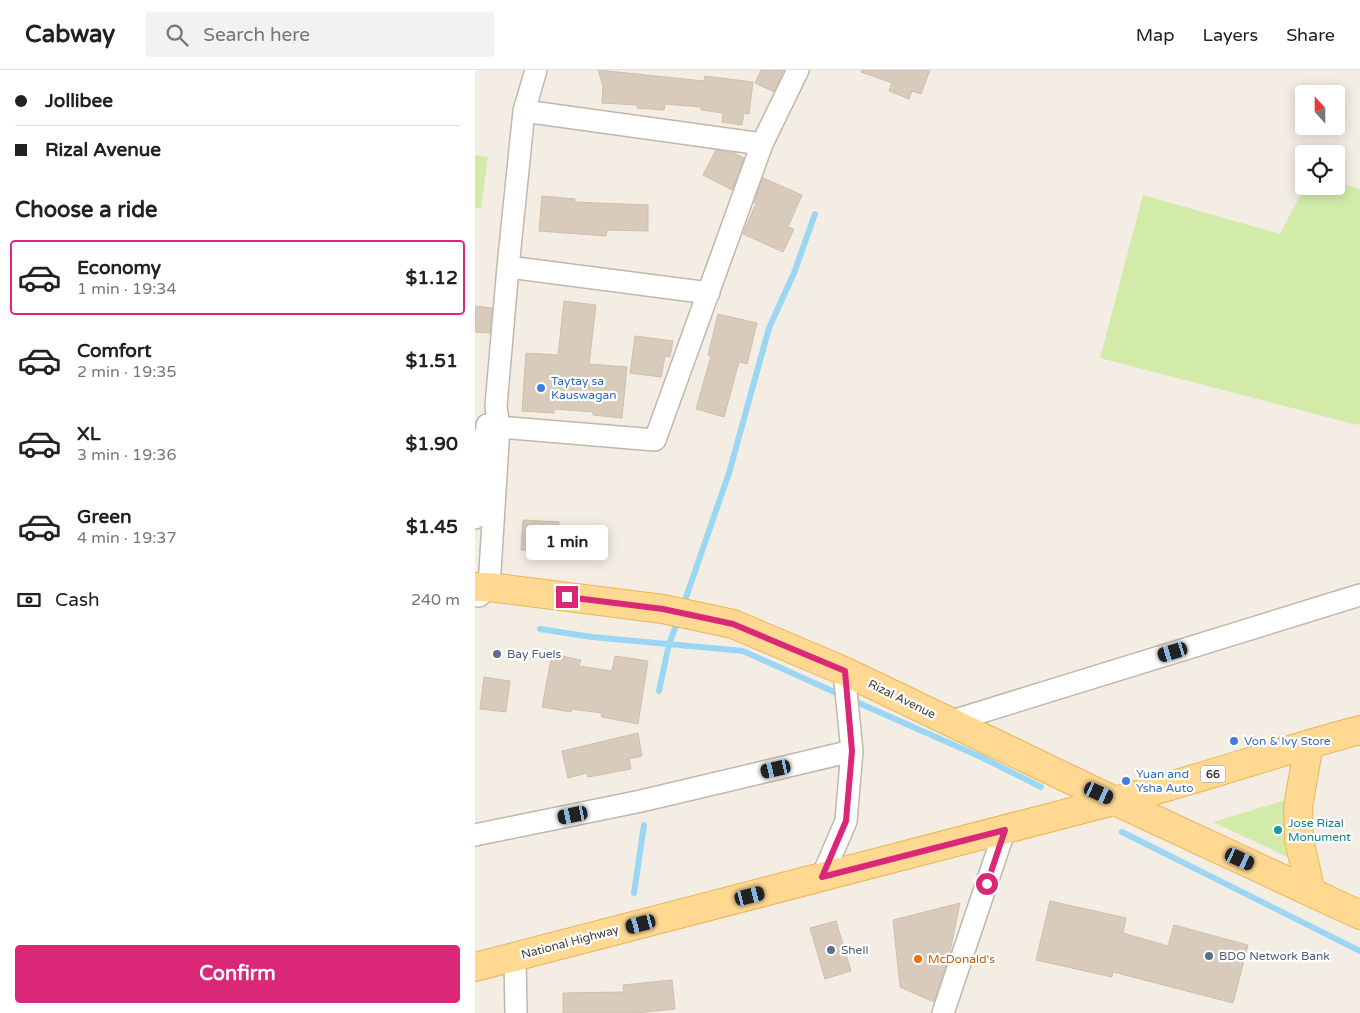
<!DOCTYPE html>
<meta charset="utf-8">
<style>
body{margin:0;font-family:"Varela Round",sans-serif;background:#f2f2f2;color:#222;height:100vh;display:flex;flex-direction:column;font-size:19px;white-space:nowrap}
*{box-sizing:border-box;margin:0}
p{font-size:16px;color:#767676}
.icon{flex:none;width:28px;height:28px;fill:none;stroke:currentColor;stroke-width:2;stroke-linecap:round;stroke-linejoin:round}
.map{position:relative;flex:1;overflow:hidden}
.side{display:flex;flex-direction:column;background:#fff;width:475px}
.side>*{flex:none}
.guide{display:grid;align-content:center;height:110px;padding:0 15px;background:#fff}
.needle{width:32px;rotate:339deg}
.controls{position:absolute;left:820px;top:15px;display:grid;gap:10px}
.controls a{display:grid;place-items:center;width:50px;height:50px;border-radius:5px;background:#fff;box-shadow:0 2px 12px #0003;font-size:25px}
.end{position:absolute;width:22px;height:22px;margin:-11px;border:6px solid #db2777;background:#fff;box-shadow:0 0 0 2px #fff}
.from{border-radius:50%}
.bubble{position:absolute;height:35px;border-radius:5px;background:#fff;box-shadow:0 2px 12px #0003;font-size:16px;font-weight:800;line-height:35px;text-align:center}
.car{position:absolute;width:15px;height:30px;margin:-15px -8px;border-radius:6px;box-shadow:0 0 4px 1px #0007;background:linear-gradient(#222 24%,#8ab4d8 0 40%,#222 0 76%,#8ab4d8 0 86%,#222 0)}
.guide b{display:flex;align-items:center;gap:18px;height:48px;font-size:19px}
.guide b+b{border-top:1px solid #e0e0e0}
.guide i{width:12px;height:12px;background:#222}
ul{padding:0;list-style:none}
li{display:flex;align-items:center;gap:15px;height:75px;margin:0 10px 8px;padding:0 5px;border:2px solid transparent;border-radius:5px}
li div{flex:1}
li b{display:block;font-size:19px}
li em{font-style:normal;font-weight:800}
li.selected{border-color:#db2777}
li>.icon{width:45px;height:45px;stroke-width:1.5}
h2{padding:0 15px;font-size:22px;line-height:60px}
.pay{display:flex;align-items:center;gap:12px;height:55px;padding:0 15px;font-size:19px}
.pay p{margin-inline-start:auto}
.button{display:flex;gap:10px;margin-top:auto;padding:10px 15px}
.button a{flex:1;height:58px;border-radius:5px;background:#db2777;color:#fff;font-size:20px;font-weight:800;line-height:58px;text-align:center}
header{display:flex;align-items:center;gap:30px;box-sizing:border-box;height:70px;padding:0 25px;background:#fff;border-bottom:1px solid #e0e0e0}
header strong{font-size:24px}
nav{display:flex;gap:28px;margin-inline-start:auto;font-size:18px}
.search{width:350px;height:45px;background:#f2f2f2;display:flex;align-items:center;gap:12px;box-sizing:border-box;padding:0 18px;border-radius:5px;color:#767676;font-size:19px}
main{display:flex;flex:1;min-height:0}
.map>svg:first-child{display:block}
.green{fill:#d2eba9}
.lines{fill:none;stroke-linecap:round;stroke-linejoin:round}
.stream{stroke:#9bd7f5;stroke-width:6}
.building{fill:#d9cbbb;stroke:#d1bfab}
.minor-casing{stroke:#c2b7a9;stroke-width:24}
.major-casing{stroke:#ecb559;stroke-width:30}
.minor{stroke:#fff;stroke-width:21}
.major{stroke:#ffd891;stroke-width:28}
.route{stroke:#db2777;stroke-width:6}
.shop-dot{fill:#3f7fe0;stroke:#fff;stroke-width:2}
.service-dot{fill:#5c6f8a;stroke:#fff;stroke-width:2}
.culture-dot{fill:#0f9aa8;stroke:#fff;stroke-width:2}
.food-dot{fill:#e8710a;stroke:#fff;stroke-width:2}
.labels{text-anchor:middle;stroke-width:4.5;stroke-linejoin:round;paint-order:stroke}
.shield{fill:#fff;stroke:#7e7770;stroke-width:1}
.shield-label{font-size:11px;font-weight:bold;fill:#463d33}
.shop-label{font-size:12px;fill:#366cbe;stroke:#fff;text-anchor:start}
.service-label{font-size:12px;fill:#4e5e75;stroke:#fff;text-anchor:start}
.street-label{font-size:12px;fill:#463d33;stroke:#fff}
.culture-label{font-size:12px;fill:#0d838f;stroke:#fff;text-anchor:start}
.food-label{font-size:12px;fill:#c56008;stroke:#fff;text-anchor:start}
</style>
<header>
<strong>Cabway</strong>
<div class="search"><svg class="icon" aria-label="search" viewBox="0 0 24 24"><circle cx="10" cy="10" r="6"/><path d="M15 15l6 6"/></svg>Search here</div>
<nav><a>Map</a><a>Layers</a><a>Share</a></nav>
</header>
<main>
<section class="side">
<div class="guide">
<b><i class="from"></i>Jollibee</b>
<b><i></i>Rizal Avenue</b>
</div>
<h2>Choose a ride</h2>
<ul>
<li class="selected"><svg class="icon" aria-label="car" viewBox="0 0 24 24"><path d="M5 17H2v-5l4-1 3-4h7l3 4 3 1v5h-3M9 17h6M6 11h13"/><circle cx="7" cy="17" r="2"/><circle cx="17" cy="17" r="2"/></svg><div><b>Economy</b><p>1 min · 19:34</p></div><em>$1.12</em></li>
<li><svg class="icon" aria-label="car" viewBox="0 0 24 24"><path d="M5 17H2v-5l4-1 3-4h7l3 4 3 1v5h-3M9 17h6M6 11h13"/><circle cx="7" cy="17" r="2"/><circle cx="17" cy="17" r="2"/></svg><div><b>Comfort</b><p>2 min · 19:35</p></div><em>$1.51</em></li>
<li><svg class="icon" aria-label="car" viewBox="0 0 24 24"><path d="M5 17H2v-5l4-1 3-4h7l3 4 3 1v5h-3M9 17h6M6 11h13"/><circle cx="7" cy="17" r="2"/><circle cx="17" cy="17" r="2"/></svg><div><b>XL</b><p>3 min · 19:36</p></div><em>$1.90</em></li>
<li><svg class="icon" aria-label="car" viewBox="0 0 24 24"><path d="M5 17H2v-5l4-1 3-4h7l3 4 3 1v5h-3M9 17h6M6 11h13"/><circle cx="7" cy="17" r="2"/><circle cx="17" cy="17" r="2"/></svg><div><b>Green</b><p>4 min · 19:37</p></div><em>$1.45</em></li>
</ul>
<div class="pay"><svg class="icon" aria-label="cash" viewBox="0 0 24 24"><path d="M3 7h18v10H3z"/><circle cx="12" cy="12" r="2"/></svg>Cash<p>240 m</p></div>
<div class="button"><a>Confirm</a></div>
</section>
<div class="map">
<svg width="885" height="943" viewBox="0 0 885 943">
<rect width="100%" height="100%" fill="#f3ede4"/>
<path class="green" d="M0,85L13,87L6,139L0,138Z
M861,112L885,119V353L883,355L625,288L668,125L805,164L830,116H861Z
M814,729L821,791L738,752Z"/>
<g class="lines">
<path class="stream" d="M208,536L254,403L294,258L319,203L340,144
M65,559L117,567L268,581L368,626
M184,621L194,574L204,548
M377,630L506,687L566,717
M647,762L885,881
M159,823L169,755"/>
</g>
<path class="building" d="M123,0L229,11L230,6L278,12L274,44L269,43L267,55L247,52L248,43L226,40V37L190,34L189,40L162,38V35L127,33L128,16Z
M286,0H309L299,22L280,13Z
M387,0H455L446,24L437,21L434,29L414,21L417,13L386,2Z
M241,80L259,83L269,88L257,120L228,105Z
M288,108L327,125L313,157L319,159L308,182L268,164L281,133L279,132Z
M67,126L100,129L99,132L173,135V161L132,160L131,166L64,161Z
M89,231L121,235L114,294L152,297L147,348L118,345V342L79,339V343L47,341L51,283L83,285Z
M0,236L17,238L15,263L0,262Z
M243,244L282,253L272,294L264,292L249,347L221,339L236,286L233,285Z
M160,266L198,271L195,287L190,286L186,307L155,303Z
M48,450L84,452L82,483L46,480Z
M77,584L106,590L104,596L137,601L140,586L173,591L163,654L127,647L126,643L97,639L96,642L67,637Z
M9,607L35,611L31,642L5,639Z
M163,663L167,686L154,689L156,699L113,707L112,703L93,708L87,681Z
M575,831L651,848L648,863L693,876L699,855L773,875L758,933L638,902L637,907L561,890Z
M485,833L475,882L459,932L425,917L418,850Z
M361,851L376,901L350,909L335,858Z
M197,910L200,939L162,943H88V923L149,922L148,915Z"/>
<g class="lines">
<defs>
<path id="minor" d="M49,41L287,74
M33,197L234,223
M12,355L24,357L180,370L287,74L323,0
M0,448L10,364
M4,526L14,517L24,357L21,336L33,197L49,41L61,0
M474,652L885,525
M0,765L166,731L377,681
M347,807L371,751L377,681L369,601
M40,887L41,943
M468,943L530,759"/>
<path id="major" d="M0,517H14L188,539L258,554L369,601L640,731L885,845
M834,674L823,737L824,770L836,822
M0,897L681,720C749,701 816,678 885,660"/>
</defs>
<use href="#minor" class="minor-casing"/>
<use href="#major" class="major-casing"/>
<use href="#minor" class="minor"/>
<use href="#major" class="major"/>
</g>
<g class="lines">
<path class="route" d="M92,527L188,539L258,554L370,601L377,681L371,751L347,807L530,760L512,814"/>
</g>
<g class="shop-dot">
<circle cx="66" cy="318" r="5"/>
<circle cx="759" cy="671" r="5"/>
<circle cx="651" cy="711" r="5"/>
</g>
<g class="service-dot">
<circle cx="22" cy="584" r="5"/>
<circle cx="356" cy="880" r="5"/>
<circle cx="734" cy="886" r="5"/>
</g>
<circle class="culture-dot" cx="803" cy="760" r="5"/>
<circle class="food-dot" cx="443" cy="889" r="5"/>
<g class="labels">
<rect class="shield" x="725.5" y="695.5" width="25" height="17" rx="4"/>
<g class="shield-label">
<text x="738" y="708">66</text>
</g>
<g class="shop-label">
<text x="76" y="315">Taytay sa<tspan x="76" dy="14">Kauswagan</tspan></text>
<text x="769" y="675">Von &amp; Ivy Store</text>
<text x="661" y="708">Yuan and<tspan x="661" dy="14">Ysha Auto</tspan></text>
</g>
<g class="service-label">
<text x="32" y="588">Bay Fuels</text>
<text x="366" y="884">Shell</text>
<text x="744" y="890">BDO Network Bank</text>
</g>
<g class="street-label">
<text transform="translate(427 629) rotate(26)" y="4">Rizal Avenue</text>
<text transform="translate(95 872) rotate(-15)" y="4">National Highway</text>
</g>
<g class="culture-label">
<text x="813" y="757">Jose Rizal<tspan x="813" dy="14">Monument</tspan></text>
</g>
<g class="food-label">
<text x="453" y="893">McDonald's</text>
</g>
</g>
</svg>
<div class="controls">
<a><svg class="needle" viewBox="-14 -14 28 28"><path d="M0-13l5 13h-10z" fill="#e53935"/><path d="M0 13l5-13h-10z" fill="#767676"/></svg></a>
<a><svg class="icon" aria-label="locate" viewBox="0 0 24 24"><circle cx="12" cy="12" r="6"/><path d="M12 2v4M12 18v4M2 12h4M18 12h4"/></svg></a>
</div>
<i class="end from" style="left:512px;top:814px"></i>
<i class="end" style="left:92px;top:527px"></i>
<div class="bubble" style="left:51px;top:455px;width:82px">1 min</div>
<i class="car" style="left:698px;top:582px;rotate:253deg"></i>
<i class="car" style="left:301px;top:699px;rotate:257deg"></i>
<i class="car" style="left:624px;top:723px;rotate:115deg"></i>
<i class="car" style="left:98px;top:745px;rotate:258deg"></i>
<i class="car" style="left:765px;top:789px;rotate:115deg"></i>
<i class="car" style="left:275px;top:826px;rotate:76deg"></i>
<i class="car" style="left:166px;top:854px;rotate:255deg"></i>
</div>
</main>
